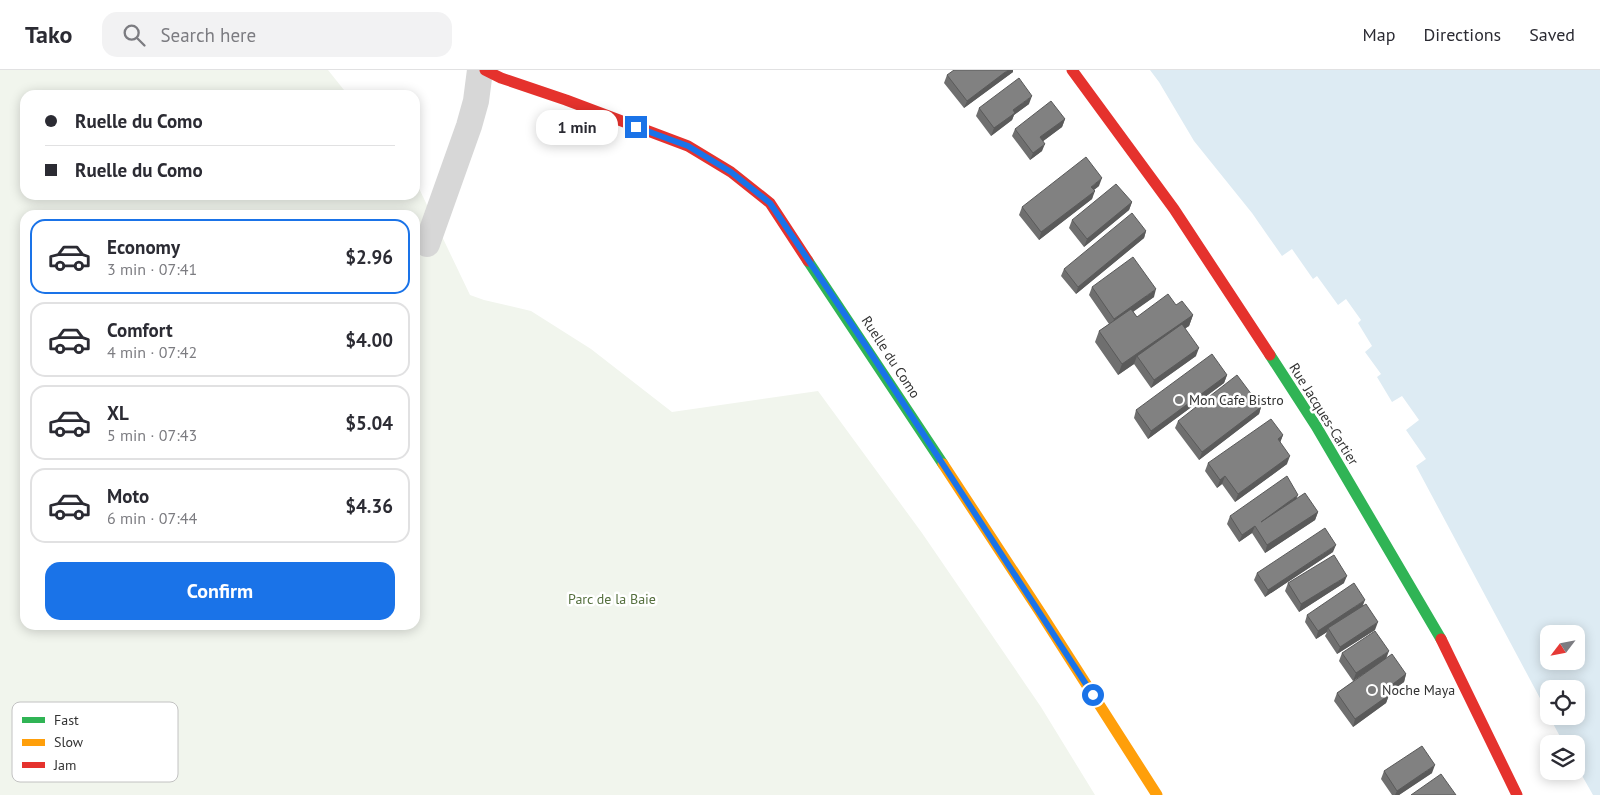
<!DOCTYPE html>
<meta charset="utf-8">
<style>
body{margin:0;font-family:"PT Sans",sans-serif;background:#f2f2f3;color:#2b2b33;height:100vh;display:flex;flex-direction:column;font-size:19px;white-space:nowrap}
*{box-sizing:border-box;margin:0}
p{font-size:16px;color:#7c7c81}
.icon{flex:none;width:28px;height:28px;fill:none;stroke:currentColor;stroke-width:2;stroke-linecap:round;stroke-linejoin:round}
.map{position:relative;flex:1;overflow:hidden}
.details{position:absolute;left:20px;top:140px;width:400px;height:420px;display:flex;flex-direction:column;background:#fff;border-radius:15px;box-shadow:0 2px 12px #0003}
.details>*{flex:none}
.banner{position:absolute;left:20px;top:20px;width:400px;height:110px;border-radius:15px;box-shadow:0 2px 12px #0003;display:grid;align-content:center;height:110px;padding:0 25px;background:#fff}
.needle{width:32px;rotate:238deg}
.tools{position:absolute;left:1540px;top:555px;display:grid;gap:10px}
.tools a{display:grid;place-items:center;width:45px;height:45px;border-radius:10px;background:#fff;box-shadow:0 2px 12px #0003;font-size:25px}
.end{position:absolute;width:22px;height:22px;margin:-11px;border:6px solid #1a73e8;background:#fff;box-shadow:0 0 0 2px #fff}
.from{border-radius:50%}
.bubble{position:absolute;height:35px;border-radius:15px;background:#fff;box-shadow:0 2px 12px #0003;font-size:16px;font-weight:800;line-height:35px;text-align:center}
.banner b{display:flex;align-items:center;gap:18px;height:48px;font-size:19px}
.banner b+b{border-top:1px solid #e1e1e2}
.banner i{width:12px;height:12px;background:#2b2b33}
ul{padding:9px 0 0;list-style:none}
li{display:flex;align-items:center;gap:15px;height:75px;margin:0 10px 8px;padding:0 15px;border:2px solid #e1e1e2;border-radius:15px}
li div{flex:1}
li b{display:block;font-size:19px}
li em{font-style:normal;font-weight:800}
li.selected{border-color:#1a73e8}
li>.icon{width:45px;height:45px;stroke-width:1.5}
.primary-button{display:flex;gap:10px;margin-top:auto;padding:10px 25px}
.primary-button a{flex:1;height:58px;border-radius:15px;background:#1a73e8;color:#fff;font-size:20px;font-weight:800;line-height:58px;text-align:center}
header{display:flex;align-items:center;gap:30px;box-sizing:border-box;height:70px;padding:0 25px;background:#fff;border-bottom:1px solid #e1e1e2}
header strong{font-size:24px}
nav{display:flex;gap:28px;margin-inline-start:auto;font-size:18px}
.search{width:350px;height:45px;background:#f2f2f3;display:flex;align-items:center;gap:12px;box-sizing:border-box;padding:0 18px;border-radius:15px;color:#7c7c81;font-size:19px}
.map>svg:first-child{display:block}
.green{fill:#f1f5ed;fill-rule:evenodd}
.water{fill:#ddebf3;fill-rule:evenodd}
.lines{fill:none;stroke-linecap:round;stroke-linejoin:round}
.street{stroke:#d7d7d7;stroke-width:26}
.fast{stroke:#30b455;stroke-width:11}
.slow{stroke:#ff9f0a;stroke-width:11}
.jam{stroke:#e5322d;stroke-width:11}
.wall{fill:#6f6f6f}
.shaded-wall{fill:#5a5a5a}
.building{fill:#818181;stroke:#5a5a5a}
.route{stroke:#1a73e8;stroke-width:6}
.poi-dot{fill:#7a7a7a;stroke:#fff;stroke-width:2}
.labels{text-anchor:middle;stroke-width:5;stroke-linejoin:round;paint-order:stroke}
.street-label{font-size:14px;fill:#333;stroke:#fff}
.poi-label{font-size:14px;fill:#333;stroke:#fff;text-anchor:start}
.park-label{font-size:14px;fill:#56703f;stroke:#fff}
.key{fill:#fff;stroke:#c2c2c2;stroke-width:1}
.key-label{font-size:14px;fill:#333}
</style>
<header>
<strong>Tako</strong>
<div class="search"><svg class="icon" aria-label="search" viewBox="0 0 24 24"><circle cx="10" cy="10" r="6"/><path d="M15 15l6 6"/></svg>Search here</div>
<nav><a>Map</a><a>Directions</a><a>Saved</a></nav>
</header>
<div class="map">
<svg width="1600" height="725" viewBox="0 0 1600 725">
<rect width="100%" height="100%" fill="#fff"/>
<path class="green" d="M0,0H328L348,25H25V125H415V110L470,225L484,230L531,241L591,279L672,342L818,321L922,463L1041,637L1095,725H0ZM25,145H415V555H25Z"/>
<path class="water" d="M1150,0H1600V725H1593L1576,695V674H1564L1549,646H1576V619H1549V645L1416,396L1426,389L1406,360L1419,350L1402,326L1392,332L1377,307L1381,304L1365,282L1372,276L1358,253L1361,250L1346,229L1338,235L1317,206L1313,209L1292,179L1282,186L1252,143L1194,71L1159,12ZM1549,564H1576V591H1549Z"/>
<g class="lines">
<path class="street" d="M427,174L469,56L476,31L480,0"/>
<path class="fast" d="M808,191L943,394
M1270,285L1316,356L1441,569"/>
<path class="slow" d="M943,394L1040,542L1157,725"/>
<path class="jam" d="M485,0L501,8L566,30L688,76L731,102L770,133L808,191
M1072,0L1174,139L1270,285
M1441,569L1517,725"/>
</g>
<path class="wall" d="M1013,2L964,38L944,13L947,5Z
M1029,34L1014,45L1012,50L991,66L976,46L979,38Z
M1065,49L1062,57L1043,71L1042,81L1030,90L1012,66L1015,59Z
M1099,116L1094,120L1092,129L1039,170L1019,145L1022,137Z
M1132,132L1129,140L1084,177L1069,158L1072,150Z
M1146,161L1144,168L1076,224L1061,206L1064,199Z
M1092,217L1154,227L1133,241L1137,247L1176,235L1193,245L1189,256L1185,258L1196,286L1151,318L1134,294L1118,305L1095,272L1099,261L1109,254L1089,225Z
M1227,305L1224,313L1148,369L1134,348L1136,340Z
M1261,337L1259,344L1199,390L1175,358L1178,351Z
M1283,365L1280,372L1287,394L1235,432L1222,414L1217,418L1205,401L1208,393Z
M1297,429L1318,442L1315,450L1265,483L1252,463L1239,472L1227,454L1230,446Z
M1333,482L1265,527L1254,510L1257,503Z
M1288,513H1344L1299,542L1285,521Z
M1363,536L1375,560L1337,584L1325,566L1327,562L1316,569L1305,552L1307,545Z
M1342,583L1386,588L1406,604L1404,612L1388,623L1389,625L1386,633L1353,657L1334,631L1337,623L1374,597L1353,611L1339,591Z
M1384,701L1432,703L1399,725H1392L1381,709Z"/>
<path class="shaded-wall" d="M1008,0H1013V2L964,38L967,31Z
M1032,26L1029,34L1014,45L1012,50L991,66L994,58L1013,40Z
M1065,49L1062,57L1038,75L1040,67Z
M1045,74L1042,81L1030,90L1033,83Z
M1102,108L1099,116L1088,124L1091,117Z
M1095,121L1092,129L1039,170L1041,162Z
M1132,132L1129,140L1084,177L1087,169Z
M1146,161L1144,168L1076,224L1078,217Z
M1156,219L1154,227L1112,257L1114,249Z
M1193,245L1189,256L1140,290L1137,286L1134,294L1118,305L1122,294Z
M1199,278L1196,286L1151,318L1154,310Z
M1227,305L1224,313L1148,369L1151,361Z
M1261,337L1259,344L1199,390L1202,382Z
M1283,365L1280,373L1278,369Z
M1290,386L1287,394L1235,432L1238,424Z
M1225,406L1222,414L1217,418L1220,410Z
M1298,425L1295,432L1261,452Z
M1318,442L1315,450L1265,483L1267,475Z
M1255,456L1252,463L1239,472L1242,465Z
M1336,475L1333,482L1265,527L1268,520Z
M1347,506L1344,513L1299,542L1301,534Z
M1365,530L1362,538L1328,558L1327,562L1316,569L1318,561Z
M1378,552L1375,560L1337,584L1340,577Z
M1389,581L1386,589L1353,611L1356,603Z
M1406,604L1404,612L1383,627L1385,620Z
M1389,625L1386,633L1353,657L1355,649Z
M1435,695L1432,703L1399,725H1395L1397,721Z"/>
<path class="building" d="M954,0H1008L967,31L947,5Z
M1019,8L1032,26L1013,40L1015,43L994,58L979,38Z
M1051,31L1065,49L1040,67L1045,74L1033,83L1015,59Z
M1086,87L1102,108L1091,117L1095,121L1041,162L1022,137Z
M1116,114L1132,132L1087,169L1072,150Z
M1132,143L1146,161L1078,217L1064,199Z
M1133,187L1156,219L1114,249L1092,217Z
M1168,224L1176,235L1182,231L1193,245L1122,294L1099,261L1131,239L1137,247Z
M1182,254L1199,278L1154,310L1137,286Z
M1212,284L1227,305L1151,361L1136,340Z
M1237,305L1261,337L1202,382L1178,351Z
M1271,349L1283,365L1278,369L1290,386L1238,424L1225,406L1220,410L1208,393Z
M1287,406L1298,425L1261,452L1305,423L1318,442L1267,475L1255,456L1242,465L1230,446Z
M1325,458L1336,475L1268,520L1257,503Z
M1334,485L1347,506L1301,534L1288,513Z
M1354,513L1365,530L1318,561L1307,545Z
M1366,534L1378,552L1340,577L1328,558Z
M1375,561L1389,581L1356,603L1342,583Z
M1392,584L1406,604L1385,620L1389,625L1355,649L1337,623Z
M1422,676L1435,695L1397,721L1384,701Z
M1441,704L1456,725H1411Z"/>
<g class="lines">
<path class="route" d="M636,57L688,76L731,102L770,133L866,276L1093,625"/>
</g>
<g class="poi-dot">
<circle cx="1179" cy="330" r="5"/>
<circle cx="1372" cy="620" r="5"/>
</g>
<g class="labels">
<g class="street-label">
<text transform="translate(891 287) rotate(57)" y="5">Ruelle du Como</text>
<text transform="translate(1324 344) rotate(58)" y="5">Rue Jacques-Cartier</text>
</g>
<g class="poi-label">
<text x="1189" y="335">Mon Cafe Bistro</text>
<text x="1382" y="625">Noche Maya</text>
</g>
<g class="park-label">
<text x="612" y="534">Parc de la Baie</text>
</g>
</g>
<rect x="12" y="632" width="166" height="80" rx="8" class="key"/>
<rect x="22" y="647" width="23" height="6" fill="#30b455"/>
<rect x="22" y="669" width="23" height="7" fill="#ff9f0a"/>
<rect x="22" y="692" width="23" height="6" fill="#e5322d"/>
<g class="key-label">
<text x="54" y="655">Fast</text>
<text x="54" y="677">Slow</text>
<text x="54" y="700">Jam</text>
</g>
</svg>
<div class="tools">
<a><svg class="needle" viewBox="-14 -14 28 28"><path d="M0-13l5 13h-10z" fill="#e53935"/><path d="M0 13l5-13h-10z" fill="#7c7c81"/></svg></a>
<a><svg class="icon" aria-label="locate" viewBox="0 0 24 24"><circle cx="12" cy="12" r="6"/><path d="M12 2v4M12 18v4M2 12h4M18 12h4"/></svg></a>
<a><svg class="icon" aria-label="layers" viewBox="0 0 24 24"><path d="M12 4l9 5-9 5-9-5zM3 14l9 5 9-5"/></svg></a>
</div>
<i class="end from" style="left:1093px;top:625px"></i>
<i class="end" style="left:636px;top:57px"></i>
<div class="bubble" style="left:536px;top:40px;width:82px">1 min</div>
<div class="banner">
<b><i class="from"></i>Ruelle du Como</b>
<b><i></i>Ruelle du Como</b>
</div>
<section class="details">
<ul>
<li class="selected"><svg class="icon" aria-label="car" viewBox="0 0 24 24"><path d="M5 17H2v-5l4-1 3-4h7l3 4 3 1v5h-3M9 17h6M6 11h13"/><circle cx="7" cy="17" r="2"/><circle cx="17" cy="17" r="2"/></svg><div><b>Economy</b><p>3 min · 07:41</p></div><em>$2.96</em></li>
<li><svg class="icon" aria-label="car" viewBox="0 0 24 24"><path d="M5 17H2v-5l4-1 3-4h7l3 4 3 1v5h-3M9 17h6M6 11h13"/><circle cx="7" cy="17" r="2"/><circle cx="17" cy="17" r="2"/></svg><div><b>Comfort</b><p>4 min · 07:42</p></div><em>$4.00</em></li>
<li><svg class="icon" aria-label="car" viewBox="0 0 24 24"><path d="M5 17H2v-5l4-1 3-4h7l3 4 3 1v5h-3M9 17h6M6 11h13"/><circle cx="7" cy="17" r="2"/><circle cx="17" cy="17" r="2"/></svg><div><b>XL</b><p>5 min · 07:43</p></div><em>$5.04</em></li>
<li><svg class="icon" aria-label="car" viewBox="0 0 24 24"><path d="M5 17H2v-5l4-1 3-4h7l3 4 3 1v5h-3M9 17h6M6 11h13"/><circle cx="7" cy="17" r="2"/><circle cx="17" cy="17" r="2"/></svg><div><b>Moto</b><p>6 min · 07:44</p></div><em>$4.36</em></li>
</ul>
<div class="primary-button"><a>Confirm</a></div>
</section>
</div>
